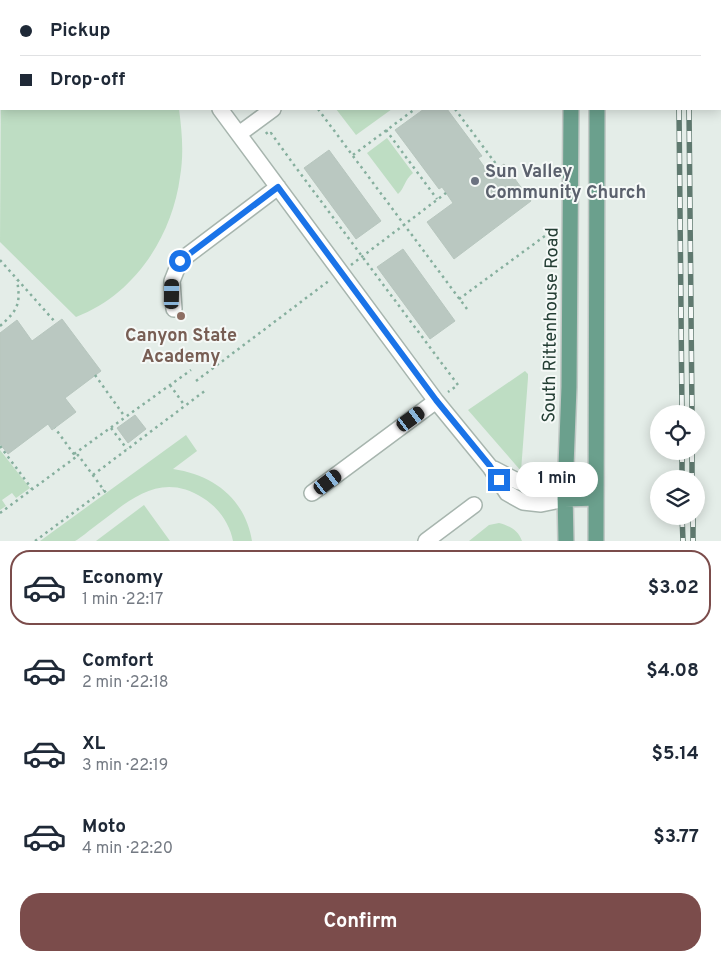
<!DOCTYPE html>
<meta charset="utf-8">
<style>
body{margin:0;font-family:Overpass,sans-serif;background:#f6f6f7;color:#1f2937;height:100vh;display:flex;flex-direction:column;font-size:19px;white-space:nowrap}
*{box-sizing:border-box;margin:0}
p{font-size:16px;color:#747a83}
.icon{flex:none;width:28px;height:28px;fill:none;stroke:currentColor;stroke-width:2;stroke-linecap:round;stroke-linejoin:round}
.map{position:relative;height:541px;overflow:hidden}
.panel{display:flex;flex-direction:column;background:#fff;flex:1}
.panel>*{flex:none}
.banner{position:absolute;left:0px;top:0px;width:721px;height:110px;box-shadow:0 2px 12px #0003;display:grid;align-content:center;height:110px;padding:0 20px;background:#fff}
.tools{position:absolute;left:650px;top:405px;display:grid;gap:10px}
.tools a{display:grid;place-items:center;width:55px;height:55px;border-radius:50%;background:#fff;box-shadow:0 2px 12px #0003;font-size:25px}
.end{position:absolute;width:22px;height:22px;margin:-11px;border:6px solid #1a73e8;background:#fff;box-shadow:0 0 0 2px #fff}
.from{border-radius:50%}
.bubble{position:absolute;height:35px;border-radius:18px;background:#fff;box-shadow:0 2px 12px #0003;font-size:16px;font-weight:700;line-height:35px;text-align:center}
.car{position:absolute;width:15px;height:30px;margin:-15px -8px;border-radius:6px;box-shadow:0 0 4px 1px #0007;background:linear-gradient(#222 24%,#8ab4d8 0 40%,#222 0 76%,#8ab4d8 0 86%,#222 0)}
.banner b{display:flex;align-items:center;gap:18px;height:48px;font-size:19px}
.banner b+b{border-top:1px solid #e0e1e3}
.banner i{width:12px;height:12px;background:#1f2937}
ul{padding:9px 0 0;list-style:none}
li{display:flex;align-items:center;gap:15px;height:75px;margin:0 10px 8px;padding:0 10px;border:2px solid transparent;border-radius:20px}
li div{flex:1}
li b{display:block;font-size:19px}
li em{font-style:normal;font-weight:700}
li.active{border-color:#7b4c4b}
li>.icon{width:45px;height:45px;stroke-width:1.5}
.action{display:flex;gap:10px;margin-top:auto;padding:10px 20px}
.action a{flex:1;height:58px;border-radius:20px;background:#7b4c4b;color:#fff;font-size:20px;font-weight:700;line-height:58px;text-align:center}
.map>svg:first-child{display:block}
.green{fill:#beddc3}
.building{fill:#bac8c1;stroke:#b7c6be}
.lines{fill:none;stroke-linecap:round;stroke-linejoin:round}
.minor-casing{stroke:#a7b5ae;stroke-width:18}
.major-casing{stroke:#c2c9c6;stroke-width:18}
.path{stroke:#86af9e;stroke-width:2.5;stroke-dasharray:2.5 4;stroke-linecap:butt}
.minor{stroke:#fff;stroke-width:15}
.major{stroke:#6ba08d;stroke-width:15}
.rail-casing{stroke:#5f796f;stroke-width:5.5}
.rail{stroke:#f5f9f7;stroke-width:4;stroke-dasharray:11;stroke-linecap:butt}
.route{stroke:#1a73e8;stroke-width:6}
.worship-dot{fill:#6b7280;stroke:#f5f9f7;stroke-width:2}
.education-dot{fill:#8d6e63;stroke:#f5f9f7;stroke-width:2}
.labels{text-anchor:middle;stroke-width:4;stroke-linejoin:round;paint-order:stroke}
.worship-label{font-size:18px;font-weight:bold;fill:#5b616d;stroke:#f5f9f7;text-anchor:start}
.street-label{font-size:18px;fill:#243e34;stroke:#f5f9f7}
.education-label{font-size:18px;font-weight:bold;fill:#785e54;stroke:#f5f9f7}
</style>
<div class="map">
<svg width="721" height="541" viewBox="0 0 721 541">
<rect width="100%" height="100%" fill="#e4ede8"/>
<path class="green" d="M1,74V109H179C182,132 184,154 180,177C172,237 134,295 76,317L0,242Z
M336,109H392L356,135Z
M387,138L413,173C404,180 405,188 398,194L367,153Z
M525,371L528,374V378L521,471L468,410Z
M186,435L197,451L173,469C214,475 245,499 252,541H233C230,524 218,507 203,498C159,470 128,502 94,527C88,531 81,538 75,541C68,541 49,541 40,541Z
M0,450L30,488L16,498L12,493L2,500L6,506L0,510Z
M144,505L170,541H96Z
M499,523C510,526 518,530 522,541H469L489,525Z"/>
<path class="building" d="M249,0H337L249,1Z
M424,109H447L482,156L478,158L490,175L504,164L531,201L454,259L427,222L453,203L442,187L439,189L395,130Z
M329,150L381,221L356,239L304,168Z
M403,249L455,321L430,339L377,267Z
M62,319L101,371L65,398L76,412L52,430L48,424L8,454L0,444V333L17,320L32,341Z
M135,415L146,429L128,443L117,428Z"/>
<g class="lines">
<defs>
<path id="minor" d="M140,0L141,1
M389,0L390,1
M220,109L436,401L490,467L507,493L523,502L541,504L565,499
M239,134L273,109
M174,309L172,281L180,261L278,187
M494,469L519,482L540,487L565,499
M312,493L436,401
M426,541L474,505"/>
<path id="major" d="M596,0V1
M573,1V0
M565,499L596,498
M566,541L565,493L569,387L571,109
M596,541L597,109"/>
</defs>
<use href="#minor" class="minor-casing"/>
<use href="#major" class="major-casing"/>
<path class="path" d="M232,0L233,1
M84,1L85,0
M437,1L438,0
M0,58L1,57
M318,109L467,309
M455,109L499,168
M386,130L437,199
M266,132L268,135L271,133L294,165L458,385L448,392
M353,155L415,109
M0,260L56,323
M351,265L446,193
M459,299L553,230
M0,326C18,310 21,304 17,280
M95,375L125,417
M196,381L330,280
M170,385L185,406
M111,428L127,449
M0,446L32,489
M74,454L191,370
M77,456L78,455L106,493
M93,475L206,390
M0,513L76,457L55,428
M35,541L104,490"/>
<use href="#minor" class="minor"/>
<use href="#major" class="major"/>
<defs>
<path id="rail" d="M679,0V1
M689,0V1
M679,109L682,414
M689,109L692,414
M682,451V479
M692,451V479
M682,516L683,541
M693,516V541"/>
</defs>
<use href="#rail" class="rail-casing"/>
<use href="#rail" class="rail"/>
</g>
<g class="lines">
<path class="route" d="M180,261L278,187L436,400L490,466L499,480"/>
</g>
<circle class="worship-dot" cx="475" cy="181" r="5"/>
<circle class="education-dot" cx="181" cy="316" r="5"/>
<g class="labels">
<g class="worship-label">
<text x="485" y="177">Sun Valley<tspan x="485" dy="21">Community Church</tspan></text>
</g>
<g class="street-label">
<text transform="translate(550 325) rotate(-89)" y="6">South Rittenhouse Road</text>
</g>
<g class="education-label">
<text x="181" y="341">Canyon State<tspan x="181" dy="21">Academy</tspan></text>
</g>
</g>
</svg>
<div class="tools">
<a><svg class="icon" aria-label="locate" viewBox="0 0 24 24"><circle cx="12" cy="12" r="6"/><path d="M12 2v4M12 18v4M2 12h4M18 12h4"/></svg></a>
<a><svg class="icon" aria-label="layers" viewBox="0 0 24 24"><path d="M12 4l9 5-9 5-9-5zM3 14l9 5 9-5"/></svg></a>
</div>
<i class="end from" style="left:180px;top:261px"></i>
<i class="end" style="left:499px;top:480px"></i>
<div class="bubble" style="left:516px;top:462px;width:82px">1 min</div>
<i class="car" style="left:172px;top:294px;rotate:1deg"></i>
<i class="car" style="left:411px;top:419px;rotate:54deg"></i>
<i class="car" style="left:328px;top:482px;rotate:53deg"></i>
<div class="banner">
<b><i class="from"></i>Pickup</b>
<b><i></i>Drop-off</b>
</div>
</div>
<section class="panel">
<ul>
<li class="active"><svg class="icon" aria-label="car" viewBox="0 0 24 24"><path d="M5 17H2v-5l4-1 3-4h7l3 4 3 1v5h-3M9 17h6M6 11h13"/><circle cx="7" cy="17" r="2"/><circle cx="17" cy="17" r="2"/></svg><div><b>Economy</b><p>1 min · 22:17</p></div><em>$3.02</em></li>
<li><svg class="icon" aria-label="car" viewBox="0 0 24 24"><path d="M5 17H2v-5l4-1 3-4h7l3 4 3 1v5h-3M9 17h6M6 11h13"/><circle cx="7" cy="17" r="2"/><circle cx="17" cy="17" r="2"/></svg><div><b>Comfort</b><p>2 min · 22:18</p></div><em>$4.08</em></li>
<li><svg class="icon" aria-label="car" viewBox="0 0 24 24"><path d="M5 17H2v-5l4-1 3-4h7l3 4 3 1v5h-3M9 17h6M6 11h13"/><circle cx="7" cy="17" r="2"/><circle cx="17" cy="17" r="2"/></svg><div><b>XL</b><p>3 min · 22:19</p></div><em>$5.14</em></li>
<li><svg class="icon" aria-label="car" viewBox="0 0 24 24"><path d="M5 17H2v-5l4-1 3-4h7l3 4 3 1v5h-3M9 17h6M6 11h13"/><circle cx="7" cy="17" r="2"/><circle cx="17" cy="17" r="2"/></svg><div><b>Moto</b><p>4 min · 22:20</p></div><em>$3.77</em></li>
</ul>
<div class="action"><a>Confirm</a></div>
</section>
